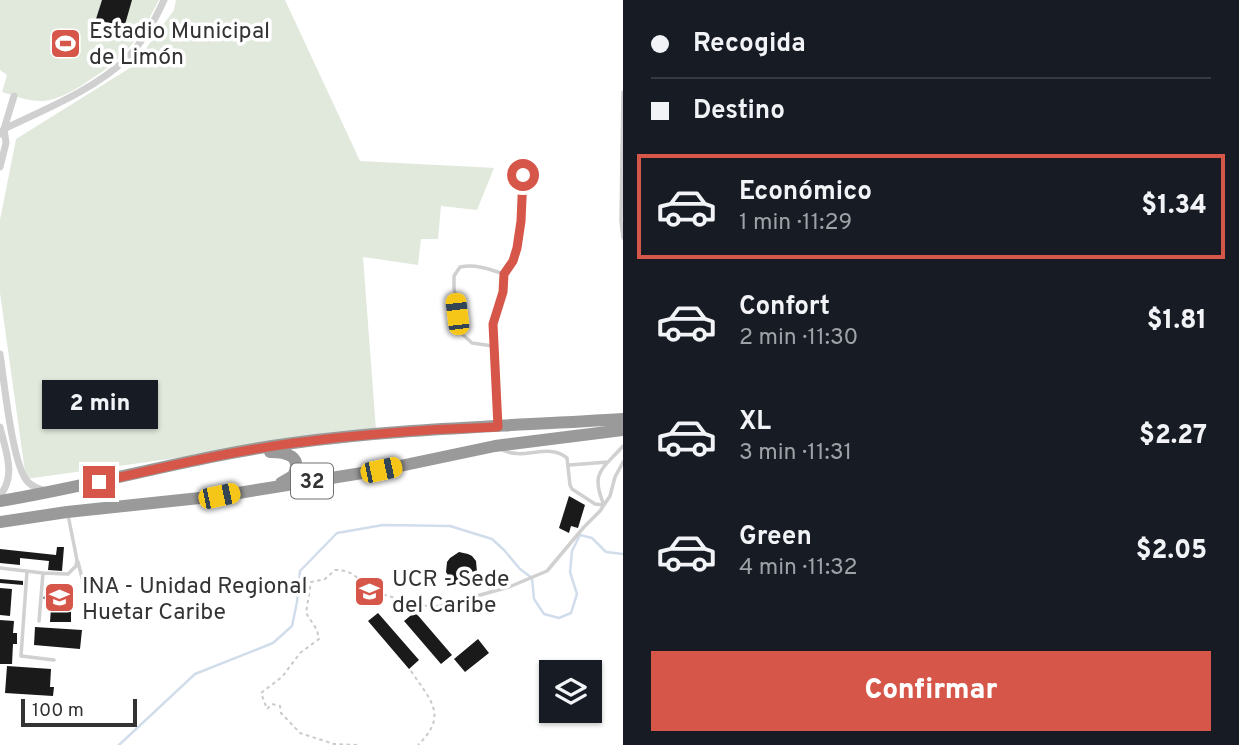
<!DOCTYPE html>
<html lang="es">
<meta charset="utf-8">
<style>
body{margin:0;font-family:Overpass,sans-serif;background:#20242c;color:#f1f3f6;height:100vh;display:flex;flex-direction:column;font-size:26px;white-space:nowrap}
*{box-sizing:border-box;margin:0}
p{font-size:23px;color:#9ea1a6}
.icon{flex:none;width:38px;height:38px;fill:none;stroke:currentColor;stroke-width:2;stroke-linecap:round;stroke-linejoin:round}
.map{position:relative;flex:1;overflow:hidden}
.panel{display:flex;flex-direction:column;background:#171b24;width:616px}
.panel>*{flex:none}
.banner{display:grid;align-content:center;height:154px;padding:0 28px;background:#171b24}
.fabs{position:absolute;left:539px;top:660px;display:grid;gap:14px}
.fabs a{display:grid;place-items:center;width:63px;height:63px;border-radius:0px;background:#171b24;box-shadow:0 2px 5px #0004;font-size:35px}
.scale{position:absolute;left:21px;bottom:18px;width:116px;box-sizing:border-box;padding-left:7px;border:4px solid #333;border-top:0;font-size:19px;line-height:24px;white-space:nowrap;color:#333;-webkit-text-stroke:5px #fff;paint-order:stroke}
.end{position:absolute;width:32px;height:32px;margin:-16px;border:9px solid #d65749;background:#fff;box-shadow:0 0 0 4px #fff}
.from{border-radius:50%}
.bubble{position:absolute;height:49px;border-radius:0px;background:#171b24;box-shadow:0 2px 5px #0004;font-size:23px;font-weight:800;line-height:49px;text-align:center}
.car{position:absolute;width:21px;height:42px;margin:-21px -10px;border-radius:9px;box-shadow:0 0 5px 2px #0007;background:linear-gradient(#f5c518 24%,#345 0 40%,#f5c518 0 76%,#345 0 86%,#f5c518 0)}
.banner b{display:flex;align-items:center;gap:24px;height:66px;font-size:26px}
.banner b+b{border-top:2px solid #363941}
.banner i{width:18px;height:18px;background:#f1f3f6}
ul{padding:0;list-style:none}
li{display:flex;align-items:center;gap:21px;height:105px;margin:0 14px 10px;padding:0 14px;border:4px solid transparent;border-radius:0px}
li div{flex:1}
li b{display:block;font-size:26px}
li em{font-style:normal;font-weight:800}
li.active{border-color:#d65749}
li>.icon{width:63px;height:63px;stroke-width:1.5}
.cta{display:flex;gap:14px;margin-top:auto;padding:14px 28px}
.cta a{flex:1;height:80px;border-radius:0px;background:#d65749;color:#fff;font-size:28px;font-weight:800;line-height:80px;text-align:center}
main{display:flex;flex:1;min-height:0}
.map>svg:first-child{display:block}
.green{fill:#e1e9dd}
.lines{fill:none;stroke-linecap:round;stroke-linejoin:round}
.stream{stroke:#d1ddeb;stroke-width:2.5}
.building{fill:#1a1a1a}
.path{stroke:#cacaca;stroke-width:2;stroke-dasharray:3.5 3.5;stroke-linecap:butt}
.lane{stroke:#d0d0d0;stroke-width:3.5}
.street{stroke:#d0d0d0;stroke-width:7}
.highway{stroke:#9a9a9a;stroke-width:12}
.route{stroke:#d65749;stroke-width:9}
.labels{text-anchor:middle;stroke-width:7;stroke-linejoin:round;paint-order:stroke}
.shield{fill:#fff;stroke:#707070;stroke-width:2}
.shield-label{font-size:21px;font-weight:bold;fill:#333}
.poi-label{font-size:23px;fill:#333;stroke:#fff;text-anchor:start}
</style>
<main>
<div class="map">
<svg width="623" height="745" viewBox="0 0 623 745">
<rect width="100%" height="100%" fill="#fff"/>
<path class="green" d="M0,0H159C149,19 139,39 123,54C112,66 97,75 84,84C71,92 59,99 44,101C29,102 16,96 2,92L7,75L0,70Z
M176,0H285L360,161L516,169L494,168L477,210L441,206L438,239H421L418,265L363,257L376,430L26,479L0,293V220L16,139L133,66L174,10Z"/>
<g class="lines">
<path class="stream" d="M119,745L195,674L273,643L292,626L297,602L300,571L337,533L383,525L450,526L492,539L504,550L520,569L532,578L534,599L544,614L559,618L571,613L577,594L570,572L572,551L580,535L592,538L606,552L623,554"/>
</g>
<path class="building" d="M102,0H132L124,28L96,19Z
M569,496L585,505L578,528L571,526L569,533L559,528Z
M57,547H64L62,571L48,570L49,561L20,558V565L0,563V549L56,555Z
M459,552L468,554L472,556L476,561L477,572L470,581L447,586L449,577L446,572L447,562L450,558Z
M0,579L23,581V585L0,583Z
M0,588L12,589L10,616L0,615Z
M49,591L59,599L53,606L43,598Z
M51,608L71,609V622H50Z
M415,612L452,655L441,664L404,621Z
M378,613L419,660L409,669L368,621Z
M0,620L14,621L13,633H17V644H13L12,664H0Z
M35,627L82,630L80,649L34,645Z
M478,639L489,653L465,672L454,659Z
M7,666L51,669L50,687H54L53,696L5,693Z"/>
<g class="lines">
<path class="path" d="M411,671C430,700 449,715 418,745
M357,745L334,744L300,733L281,713L280,706L272,704L267,709L261,693L282,677L300,653L319,639L317,630L306,613L311,582L325,579L335,570C356,570 357,581 373,590C385,597 413,602 427,606"/>
<path class="lane" d="M623,92L621,221L623,238
M493,346L472,343L462,334L457,314L454,288V276L460,267C476,264 489,269 504,274
M497,421L493,324L503,292L504,274L514,261L517,248L521,221L523,175
M503,450C523,461 549,442 567,458L570,485L572,489L595,504L604,505
M569,465L608,462
M604,505C590,472 602,470 623,446
M78,562L84,586
M0,568L43,573
M27,571L21,656L54,660
M433,608L509,587L547,571L584,527L600,511L610,496L615,477L623,462
M39,621L43,573L68,574L76,566L77,560L68,515"/>
<path class="street" d="M4,129C43,110 94,90 126,59C141,44 155,20 164,0
M0,134L4,129L14,96
M0,167L6,143L4,129
M0,354C4,380 12,463 27,481C32,487 39,489 46,491
M0,427C5,449 17,476 0,495"/>
<path class="highway" d="M270,452C287,452 303,456 293,476L281,483
M0,501C98,485 194,456 293,443C402,428 513,426 623,419
M0,522L67,512L219,496L381,470L495,446L623,430"/>
</g>
<g class="lines">
<path class="route" d="M99,482C164,467 229,452 294,443C362,434 430,429 498,427L493,324L503,292L504,274L513,261L517,248L521,221L523,175"/>
</g>
<defs>
<symbol id="stadium-square" viewBox="-11 -11 22 22"><rect x="-9" y="-9" width="18" height="18" rx="4" fill="#d65749" stroke="#fff"/><path d="M0-5a6.5 5 0 1 0 0 10a6.5 5 0 1 0 0-10ZM-3.5-1.8h7v3.6h-7Z" fill="#fff"/></symbol>
<symbol id="university-square" viewBox="-11 -11 22 22"><rect x="-9" y="-9" width="18" height="18" rx="4" fill="#d65749" stroke="#fff"/><path d="M0-5L7-2L0 1L-7-2ZM-4 1L0 2.5L4 1V4Q0 6-4 4Z" fill="#fff"/></symbol>
</defs>
<g fill-rule="evenodd">
<use href="#stadium-square" x="48" y="26" width="35" height="35"/>
<use href="#university-square" x="352" y="574" width="35" height="35"/>
<use href="#university-square" x="42" y="580" width="35" height="35"/>
</g>
<g class="labels">
<rect class="shield" x="291" y="463.5" width="42" height="35" rx="5"/>
<g class="shield-label">
<text x="312" y="488">32</text>
</g>
<g class="poi-label">
<text x="89" y="38">Estadio Municipal<tspan x="89" dy="26">de Limón</tspan></text>
<text x="392" y="586">UCR - Sede<tspan x="392" dy="26">del Caribe</tspan></text>
<text x="82" y="593">INA - Unidad Regional<tspan x="82" dy="26">Huetar Caribe</tspan></text>
</g>
</g>
</svg>
<div class="fabs">
<a><svg class="icon" aria-label="layers" viewBox="0 0 24 24"><path d="M12 4l9 5-9 5-9-5zM3 14l9 5 9-5"/></svg></a>
</div>
<div class="scale">100 m</div>
<i class="end from" style="left:523px;top:175px"></i>
<i class="end" style="left:99px;top:482px"></i>
<div class="bubble" style="left:42px;top:380px;width:116px">2 min</div>
<i class="car" style="left:457px;top:314px;rotate:353deg"></i>
<i class="car" style="left:381px;top:470px;rotate:78deg"></i>
<i class="car" style="left:219px;top:496px;rotate:78deg"></i>
</div>
<section class="panel">
<div class="banner">
<b><i class="from"></i>Recogida</b>
<b><i></i>Destino</b>
</div>
<ul>
<li class="active"><svg class="icon" aria-label="car" viewBox="0 0 24 24"><path d="M5 17H2v-5l4-1 3-4h7l3 4 3 1v5h-3M9 17h6M6 11h13"/><circle cx="7" cy="17" r="2"/><circle cx="17" cy="17" r="2"/></svg><div><b>Económico</b><p>1 min · 11:29</p></div><em>$1.34</em></li>
<li><svg class="icon" aria-label="car" viewBox="0 0 24 24"><path d="M5 17H2v-5l4-1 3-4h7l3 4 3 1v5h-3M9 17h6M6 11h13"/><circle cx="7" cy="17" r="2"/><circle cx="17" cy="17" r="2"/></svg><div><b>Confort</b><p>2 min · 11:30</p></div><em>$1.81</em></li>
<li><svg class="icon" aria-label="car" viewBox="0 0 24 24"><path d="M5 17H2v-5l4-1 3-4h7l3 4 3 1v5h-3M9 17h6M6 11h13"/><circle cx="7" cy="17" r="2"/><circle cx="17" cy="17" r="2"/></svg><div><b>XL</b><p>3 min · 11:31</p></div><em>$2.27</em></li>
<li><svg class="icon" aria-label="car" viewBox="0 0 24 24"><path d="M5 17H2v-5l4-1 3-4h7l3 4 3 1v5h-3M9 17h6M6 11h13"/><circle cx="7" cy="17" r="2"/><circle cx="17" cy="17" r="2"/></svg><div><b>Green</b><p>4 min · 11:32</p></div><em>$2.05</em></li>
</ul>
<div class="cta"><a>Confirmar</a></div>
</section>
</main>
